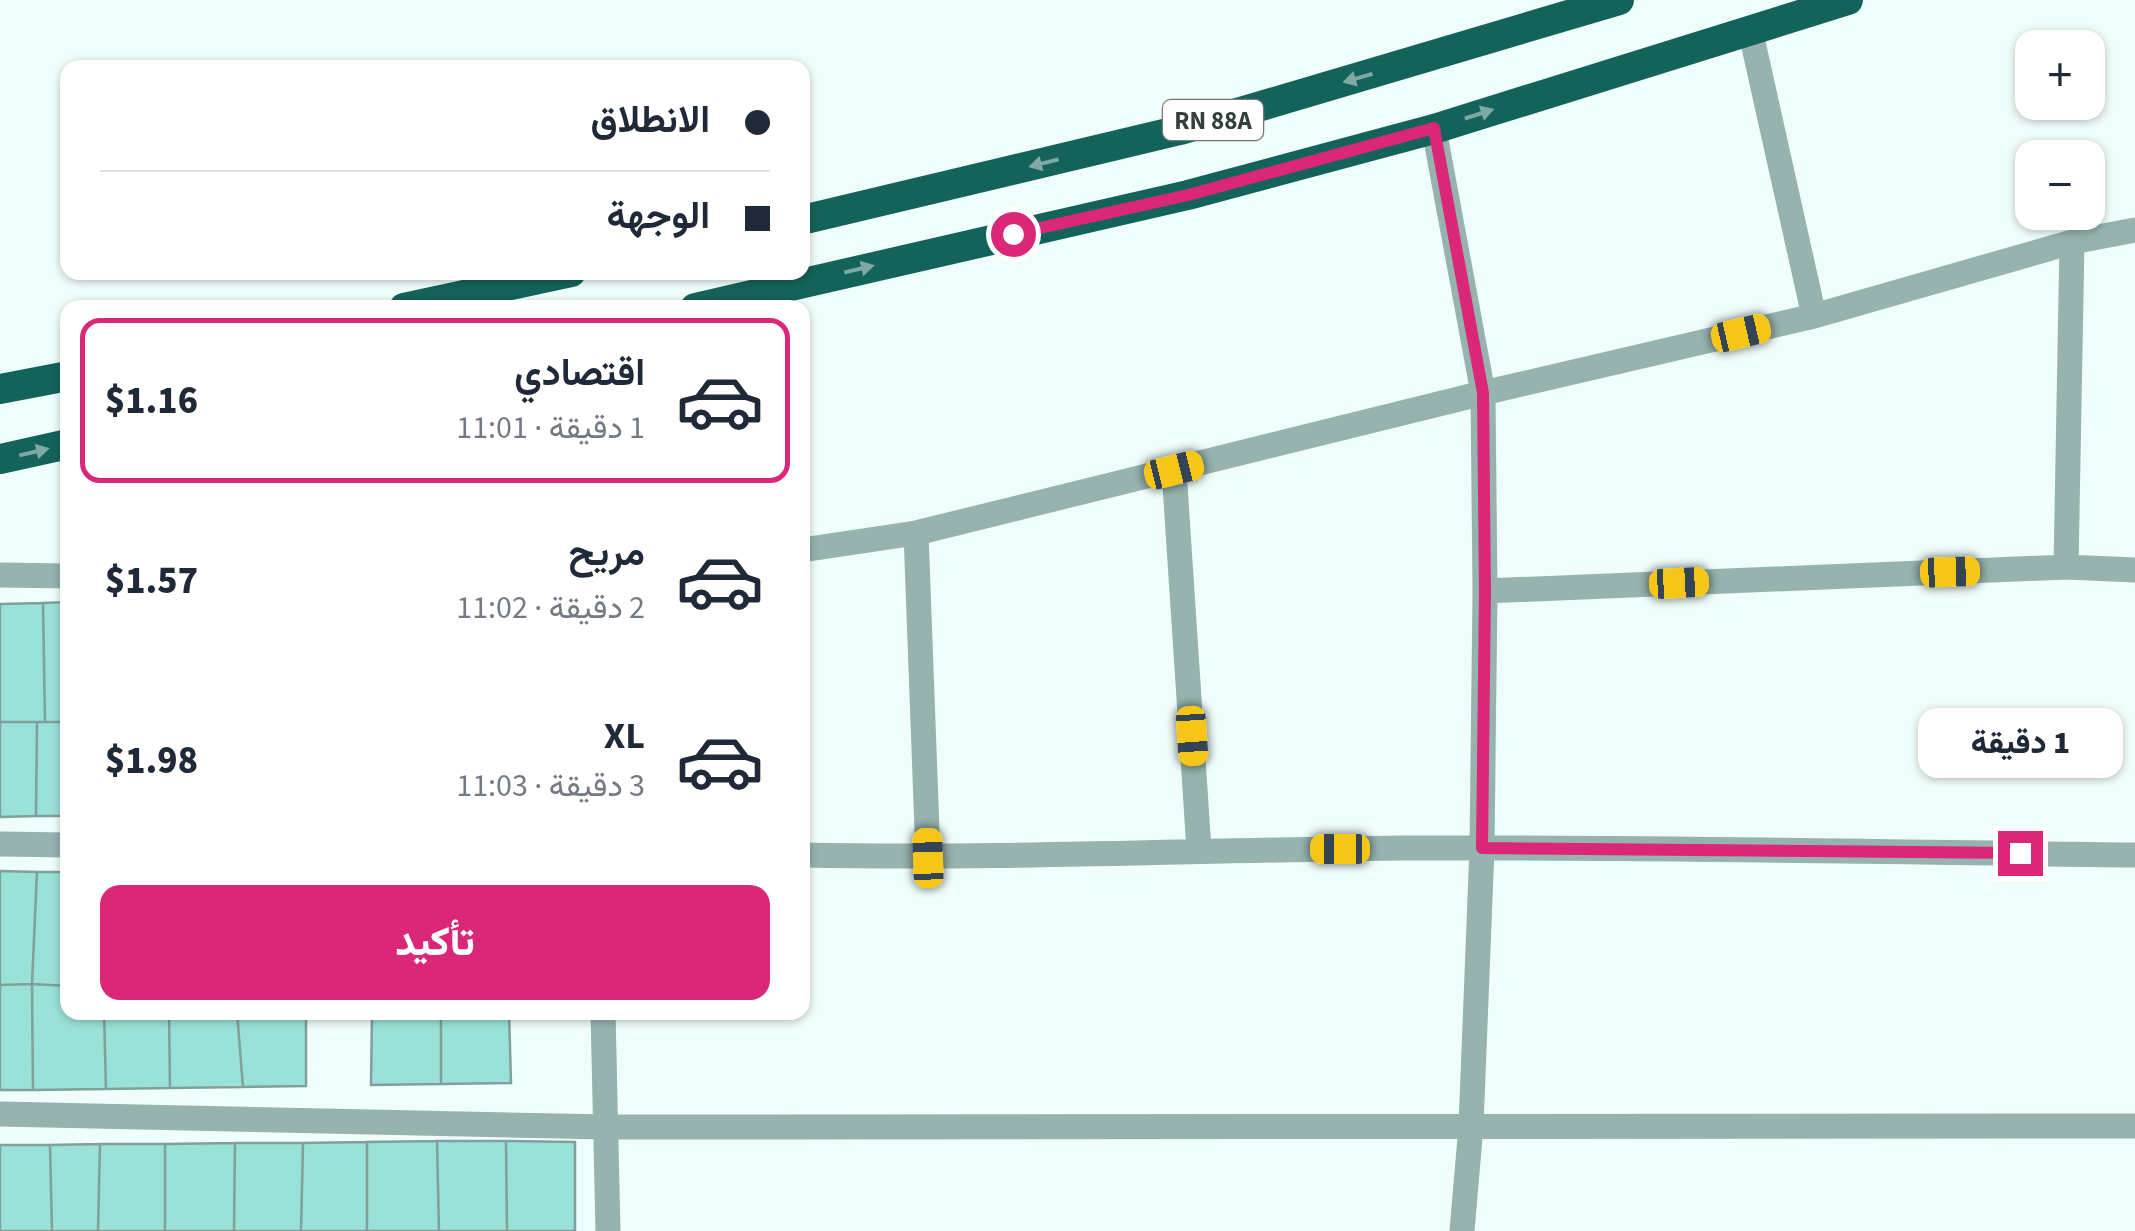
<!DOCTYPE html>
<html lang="ar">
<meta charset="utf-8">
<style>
body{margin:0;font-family:"Source Sans 3",Vazirmatn,sans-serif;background:#f2f2f3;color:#1f2937;direction:rtl;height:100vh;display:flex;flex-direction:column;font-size:38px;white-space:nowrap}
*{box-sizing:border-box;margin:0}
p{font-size:32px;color:#747a83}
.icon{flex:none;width:55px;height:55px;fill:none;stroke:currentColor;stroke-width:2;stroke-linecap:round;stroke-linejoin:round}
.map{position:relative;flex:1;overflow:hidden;direction:ltr}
.details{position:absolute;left:60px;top:300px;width:750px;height:720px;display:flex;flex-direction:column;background:#fff;border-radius:20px;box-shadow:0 2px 8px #0004;direction:rtl}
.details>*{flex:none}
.guide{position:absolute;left:60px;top:60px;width:750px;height:220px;border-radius:20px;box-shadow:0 2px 8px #0004;direction:rtl;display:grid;align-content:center;height:220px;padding:0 40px;background:#fff}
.tools{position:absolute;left:2015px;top:30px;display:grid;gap:20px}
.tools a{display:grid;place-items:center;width:90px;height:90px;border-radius:20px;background:#fff;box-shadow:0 2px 8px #0004;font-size:50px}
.end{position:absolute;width:45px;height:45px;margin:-22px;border:12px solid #db2777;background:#fff;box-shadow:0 0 0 5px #fff}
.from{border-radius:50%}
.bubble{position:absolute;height:70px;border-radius:20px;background:#fff;box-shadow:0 2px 8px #0004;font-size:32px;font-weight:800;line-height:70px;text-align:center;direction:rtl}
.car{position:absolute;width:30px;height:60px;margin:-30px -15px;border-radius:12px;box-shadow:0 0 8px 2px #0007;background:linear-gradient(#f5c518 24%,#345 0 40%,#f5c518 0 76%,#345 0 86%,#f5c518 0)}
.guide b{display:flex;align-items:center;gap:35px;height:95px;font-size:38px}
.guide b+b{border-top:2px solid #e0e1e3}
.guide i{width:25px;height:25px;background:#1f2937}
ul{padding:18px 0 0;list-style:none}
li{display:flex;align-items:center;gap:30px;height:165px;margin:0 20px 15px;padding:0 20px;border:5px solid transparent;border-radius:20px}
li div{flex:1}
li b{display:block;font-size:38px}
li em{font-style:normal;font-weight:800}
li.active{border-color:#db2777}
li>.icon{width:90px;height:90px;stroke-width:1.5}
.action{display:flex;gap:20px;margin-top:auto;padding:20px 40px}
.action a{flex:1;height:115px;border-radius:20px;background:#db2777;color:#fff;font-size:40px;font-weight:800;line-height:115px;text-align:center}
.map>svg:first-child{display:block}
.building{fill:#9ae2d8;stroke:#7fa09b;stroke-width:2.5}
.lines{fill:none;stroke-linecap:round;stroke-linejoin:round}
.minor{stroke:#96b3af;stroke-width:25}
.highway{stroke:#14635b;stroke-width:30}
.oneway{fill:#7ea9a5}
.route{stroke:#db2777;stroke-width:12}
.labels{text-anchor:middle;stroke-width:9;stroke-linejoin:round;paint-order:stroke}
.shield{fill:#fff;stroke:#707978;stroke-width:2.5}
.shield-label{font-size:25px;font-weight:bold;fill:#33403e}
</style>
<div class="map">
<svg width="2135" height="1231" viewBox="0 0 2135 1231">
<rect width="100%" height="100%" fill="#f0fefb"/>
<path class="building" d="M68,602V722H45L43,603Z
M43,603L45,722H0V604Z
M0,722H37L36,816L0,817Z
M37,722H68V816H36Z
M0,871L37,872L32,984L0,985Z
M37,872H68V986L32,984Z
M32,984L33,1090H0V985Z
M32,984L68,986V1012H104L106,1089L33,1090Z
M104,1012H169L170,1088L106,1089Z
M169,1012H237L243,1087L170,1088Z
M237,1012H306V1086L243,1087Z
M372,1012H441V1084L371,1085Z
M441,1012H509L511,1083L441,1084Z
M437,1141L439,1231H367V1142Z
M437,1141H506L507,1231H439Z
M506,1141L575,1142V1231H507Z
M367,1142V1231H301L303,1143Z
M235,1143L234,1231H165V1144Z
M235,1143H303L301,1231H234Z
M100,1144L98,1231H52L50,1145Z
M100,1144H165V1231H98Z
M0,1145H50L52,1231H0Z"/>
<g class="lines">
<path class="minor" d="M1750,29L1814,316
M1434,129L1483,393L1485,591L1482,848L1471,1126L1462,1231
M1174,470L1199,850
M916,533L928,857
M802,550L916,533L1483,393L1814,316L2072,242L2135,230
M2066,567L2072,242
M0,575L68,576
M1485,591L2066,567L2135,570
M0,844L68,845
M802,855C1002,859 1201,850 1401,848C1645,847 1890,852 2135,855
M603,1012L608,1231
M0,1114L607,1127L2135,1126"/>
<path class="highway" d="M802,220L1180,130L1619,0
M404,308L571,272
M695,308L1188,195L1434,129L1848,0
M0,389L68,376
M0,459L68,444"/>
</g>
<defs><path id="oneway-solid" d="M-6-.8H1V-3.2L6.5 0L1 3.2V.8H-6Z" transform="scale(2.5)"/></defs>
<g class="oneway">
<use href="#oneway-solid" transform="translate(1358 78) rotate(164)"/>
<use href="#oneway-solid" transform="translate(1479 114) rotate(-18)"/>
<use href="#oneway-solid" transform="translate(1044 163) rotate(166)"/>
<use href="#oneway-solid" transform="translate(859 269) rotate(-13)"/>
<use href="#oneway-solid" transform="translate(34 452) rotate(-13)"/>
</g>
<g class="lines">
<path class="route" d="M1013,234L1188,195L1434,128L1483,393L1485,591L1482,848L2020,853"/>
</g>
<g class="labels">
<rect class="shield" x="1163" y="100" width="100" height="40" rx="8"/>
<g class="shield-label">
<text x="1213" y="129">RN 88A</text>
</g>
</g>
</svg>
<div class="tools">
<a>+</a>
<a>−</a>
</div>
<i class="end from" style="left:1013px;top:234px"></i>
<i class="end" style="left:2020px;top:853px"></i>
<div class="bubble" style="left:1918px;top:708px;width:205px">1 دقيقة</div>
<i class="car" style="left:1741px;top:333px;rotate:77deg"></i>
<i class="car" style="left:1174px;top:470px;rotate:76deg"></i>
<i class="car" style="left:1950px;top:572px;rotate:88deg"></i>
<i class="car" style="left:1679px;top:583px;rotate:87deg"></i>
<i class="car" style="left:1192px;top:736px;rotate:176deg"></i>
<i class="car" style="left:1340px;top:849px;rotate:270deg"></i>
<i class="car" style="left:928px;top:858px;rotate:358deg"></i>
<div class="guide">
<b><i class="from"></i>الانطلاق</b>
<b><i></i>الوجهة</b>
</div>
<section class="details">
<ul>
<li class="active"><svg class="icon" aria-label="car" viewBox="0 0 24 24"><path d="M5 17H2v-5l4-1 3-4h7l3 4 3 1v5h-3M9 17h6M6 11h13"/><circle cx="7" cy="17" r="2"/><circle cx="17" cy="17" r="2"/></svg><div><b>اقتصادي</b><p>1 دقيقة · 11:01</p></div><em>$1.16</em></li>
<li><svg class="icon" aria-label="car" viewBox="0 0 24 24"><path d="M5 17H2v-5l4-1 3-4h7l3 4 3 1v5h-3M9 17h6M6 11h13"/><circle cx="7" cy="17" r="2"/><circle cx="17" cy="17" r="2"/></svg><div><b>مريح</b><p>2 دقيقة · 11:02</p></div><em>$1.57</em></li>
<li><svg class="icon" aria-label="car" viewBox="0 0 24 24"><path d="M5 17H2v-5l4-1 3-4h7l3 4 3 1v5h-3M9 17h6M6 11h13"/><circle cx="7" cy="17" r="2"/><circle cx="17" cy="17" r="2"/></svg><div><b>XL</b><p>3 دقيقة · 11:03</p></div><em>$1.98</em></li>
</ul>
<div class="action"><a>تأكيد</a></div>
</section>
</div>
